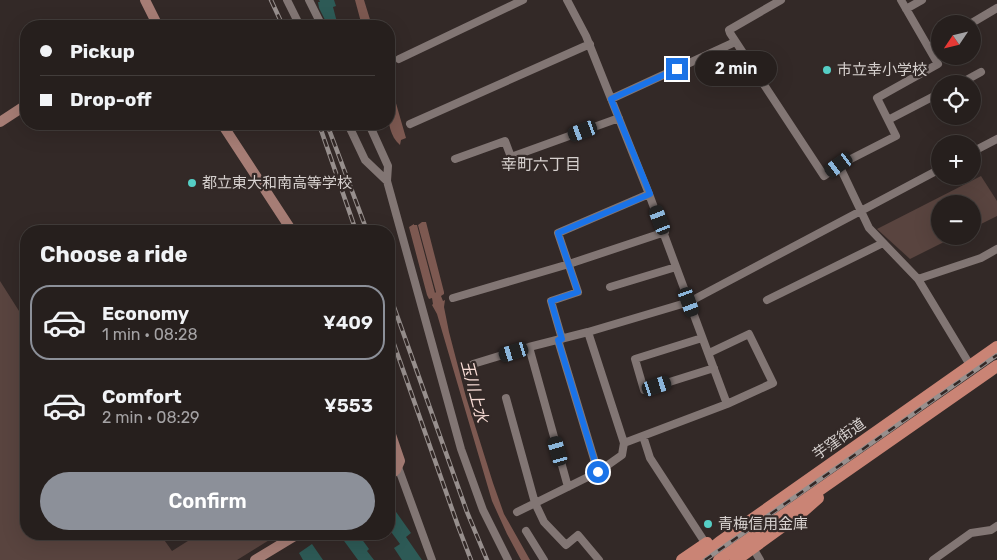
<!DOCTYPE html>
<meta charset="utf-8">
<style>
body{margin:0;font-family:Rubik,"Noto Sans JP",sans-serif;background:#322c2a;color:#f1f3f6;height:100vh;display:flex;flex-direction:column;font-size:19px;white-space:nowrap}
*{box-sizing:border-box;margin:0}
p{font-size:16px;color:#a4a2a4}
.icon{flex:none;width:28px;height:28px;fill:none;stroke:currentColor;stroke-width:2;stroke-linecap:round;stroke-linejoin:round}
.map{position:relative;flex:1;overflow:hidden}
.sheet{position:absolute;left:20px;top:225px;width:375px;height:315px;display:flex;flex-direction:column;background:#261f1d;border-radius:20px;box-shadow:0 5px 20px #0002,0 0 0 1px #423d3b}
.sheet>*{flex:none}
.banner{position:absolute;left:20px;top:20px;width:375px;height:110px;border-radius:20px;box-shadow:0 5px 20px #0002,0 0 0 1px #423d3b;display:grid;align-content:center;height:110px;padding:0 20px;background:#261f1d}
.needle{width:32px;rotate:235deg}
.buttons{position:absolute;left:931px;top:15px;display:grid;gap:10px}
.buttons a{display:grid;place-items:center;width:50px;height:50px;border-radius:50%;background:#261f1d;box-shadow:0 5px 20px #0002,0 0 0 1px #423d3b;font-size:25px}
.end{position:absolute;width:22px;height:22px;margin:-11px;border:6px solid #1a73e8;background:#fff;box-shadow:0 0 0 2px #fff}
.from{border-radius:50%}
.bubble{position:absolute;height:35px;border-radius:18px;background:#261f1d;box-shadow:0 5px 20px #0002,0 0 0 1px #423d3b;font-size:16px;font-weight:600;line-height:35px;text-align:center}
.car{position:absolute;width:15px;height:30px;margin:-15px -8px;border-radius:6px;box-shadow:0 0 4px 1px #0007;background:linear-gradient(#222 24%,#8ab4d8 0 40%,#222 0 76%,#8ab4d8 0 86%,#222 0)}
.banner b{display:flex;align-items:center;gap:18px;height:48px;font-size:19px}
.banner b+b{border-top:1px solid #423d3b}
.banner i{width:12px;height:12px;background:#f1f3f6}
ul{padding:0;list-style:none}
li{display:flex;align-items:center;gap:15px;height:75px;margin:0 10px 8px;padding:0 10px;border:2px solid transparent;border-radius:20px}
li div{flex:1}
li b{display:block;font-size:19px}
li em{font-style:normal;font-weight:600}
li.selected{border-color:#8c9099}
li>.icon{width:45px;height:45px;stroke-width:1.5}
h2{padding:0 20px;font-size:22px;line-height:60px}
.cta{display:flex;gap:10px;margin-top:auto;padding:10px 20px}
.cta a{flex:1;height:58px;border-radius:30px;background:#8c9099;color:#fff;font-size:20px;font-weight:600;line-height:58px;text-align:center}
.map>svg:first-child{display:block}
.green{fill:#59443f}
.water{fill:#7d5951}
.building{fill:#2d5a56}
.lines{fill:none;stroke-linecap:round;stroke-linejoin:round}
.street{stroke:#827674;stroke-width:8}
.secondary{stroke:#a67d75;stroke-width:10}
.primary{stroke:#ca8475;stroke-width:12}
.rail-casing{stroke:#978f8d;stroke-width:4.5}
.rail{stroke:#332927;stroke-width:2.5;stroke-dasharray:8;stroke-linecap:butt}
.route{stroke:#1a73e8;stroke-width:6}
.poi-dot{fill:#55cec5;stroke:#332927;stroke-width:2}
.labels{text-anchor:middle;stroke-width:4.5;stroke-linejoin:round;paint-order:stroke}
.poi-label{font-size:15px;fill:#d6d0ce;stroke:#332927;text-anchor:start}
.street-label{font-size:15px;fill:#d6d0ce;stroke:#332927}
.neighbourhood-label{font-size:16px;fill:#d6d0ce;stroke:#332927}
.water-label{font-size:16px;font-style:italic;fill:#f8dcd5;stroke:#332927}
</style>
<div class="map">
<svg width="997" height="560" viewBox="0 0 997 560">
<rect width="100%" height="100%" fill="#332927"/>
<path class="green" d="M981,176L997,201V216L973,228L972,204H940V236H956L910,259L877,229Z
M0,281L26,322V534H160L172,551L199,534H279L237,560H0Z"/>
<path class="water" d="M355,0H364L372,26H362Z
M389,79L406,138L401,140L400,145C383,131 389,99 389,79Z
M422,222H426L444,292V294L441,296L443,301L445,300L444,307L449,332L466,397L493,483L504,514L530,560H521L507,534L492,501L437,314L432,305L433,304L432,298L429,299L427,295L409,227L414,224V225H417L435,293L436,292L418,225Z"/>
<path class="building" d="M319,0H334L336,6L333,7L338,26H328L319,8L318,2H320Z
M389,502L411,533L406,537L422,560H402L394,548L400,544L389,529Z
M339,534H358L369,549L367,551L374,560H358Z
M312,544L323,560H303L299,553Z"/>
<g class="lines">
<path class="street" d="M287,0L300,26
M309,0L322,26
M567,0L586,36L649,194L727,404
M781,0L729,30L730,33L824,176L839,165L896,136L877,98L938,64L901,0
M906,9L922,0
M970,24L997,8
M929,47L940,41
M399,59L523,0
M959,84L981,72
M611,99L735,42
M888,120L940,93
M348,124L365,160L387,181L461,449L483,510L508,560
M369,124L388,166L387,181
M410,124L590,44
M972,152L997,139
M455,159L505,141L511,157L619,118
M839,165L869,228L918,279L970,365
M918,279L981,258L997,249
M610,287L676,267
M453,298L569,264L665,232
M767,300L883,243
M702,338L635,359L644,390L714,368
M562,339L551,301L578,292L558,233L649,194
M558,340L598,472
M529,347L568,487
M473,364L529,347L588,332L689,302L940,169
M506,398L535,503L544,522L566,545L578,535L599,560
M643,436L650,458L706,544
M624,443L727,404L773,383L749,334L709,353
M398,467L432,560
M517,512L598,472L622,455L624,443L588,332
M526,531L544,560
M753,548L760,560
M933,560L971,533L991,530L997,526"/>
<path class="secondary" d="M145,0L158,26
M0,122L26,105
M222,124L292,231
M389,429L400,461L396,470L389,476
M255,560L298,534"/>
<path class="primary" d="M699,559L720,542L997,347
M682,560L707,543
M719,560L997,366
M736,560L801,513L818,498"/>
<defs>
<path id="rail" d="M271,0L283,26
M319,124L356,231
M327,124L367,231
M389,293L467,512L487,560
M389,330L458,526L471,560
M705,560L997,355"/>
</defs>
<use href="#rail" class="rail-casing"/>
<use href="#rail" class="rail"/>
</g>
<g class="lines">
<path class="route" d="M598,472L558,340L562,339L551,301L578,292L558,233L650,194L611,99L677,69"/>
</g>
<g class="poi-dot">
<circle cx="827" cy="70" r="5"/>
<circle cx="192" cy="183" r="5"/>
<circle cx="708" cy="524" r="5"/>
</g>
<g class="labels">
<g class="poi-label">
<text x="837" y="75">市立幸小学校</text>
<text x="202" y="188">都立東大和南高等学校</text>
<text x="718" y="529">青梅信用金庫</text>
</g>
<g class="street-label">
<text transform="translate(839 439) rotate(-35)" y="5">芋窪街道</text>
</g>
<g class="neighbourhood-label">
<text x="541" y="170">幸町六丁目</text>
</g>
<g class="water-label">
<text transform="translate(475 391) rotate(75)" y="6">玉川上水</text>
</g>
</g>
</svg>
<div class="buttons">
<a><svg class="needle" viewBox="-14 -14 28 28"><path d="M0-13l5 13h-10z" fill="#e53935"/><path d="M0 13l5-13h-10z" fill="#a4a2a4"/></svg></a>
<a><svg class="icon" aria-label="locate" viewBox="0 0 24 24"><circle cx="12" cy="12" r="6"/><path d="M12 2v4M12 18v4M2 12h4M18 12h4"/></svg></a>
<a>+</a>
<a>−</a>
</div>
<i class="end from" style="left:598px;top:472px"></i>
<i class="end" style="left:677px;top:69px"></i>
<div class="bubble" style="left:695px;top:51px;width:82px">2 min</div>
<i class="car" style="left:583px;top:131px;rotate:250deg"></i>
<i class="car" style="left:839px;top:165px;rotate:234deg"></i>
<i class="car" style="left:660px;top:220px;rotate:339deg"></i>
<i class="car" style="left:689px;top:302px;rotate:160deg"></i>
<i class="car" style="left:514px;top:352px;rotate:253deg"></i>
<i class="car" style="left:657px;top:386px;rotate:72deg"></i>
<i class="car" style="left:558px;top:451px;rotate:344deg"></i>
<div class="banner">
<b><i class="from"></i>Pickup</b>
<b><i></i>Drop-off</b>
</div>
<section class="sheet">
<h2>Choose a ride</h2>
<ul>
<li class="selected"><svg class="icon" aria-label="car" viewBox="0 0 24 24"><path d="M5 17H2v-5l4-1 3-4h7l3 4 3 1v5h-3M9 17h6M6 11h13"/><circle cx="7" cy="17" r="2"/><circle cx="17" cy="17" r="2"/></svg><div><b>Economy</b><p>1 min · 08:28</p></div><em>¥409</em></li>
<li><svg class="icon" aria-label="car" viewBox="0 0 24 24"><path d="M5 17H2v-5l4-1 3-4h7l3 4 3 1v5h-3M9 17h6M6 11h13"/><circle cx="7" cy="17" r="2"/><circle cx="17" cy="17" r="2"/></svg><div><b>Comfort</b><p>2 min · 08:29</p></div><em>¥553</em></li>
</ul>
<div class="cta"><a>Confirm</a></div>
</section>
</div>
